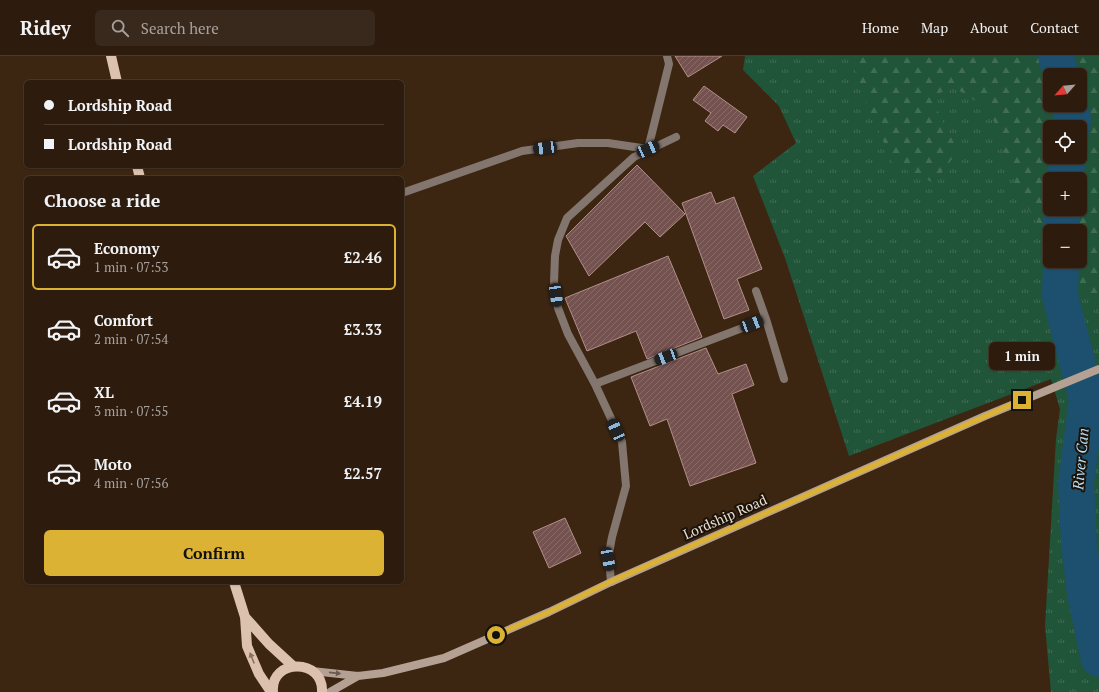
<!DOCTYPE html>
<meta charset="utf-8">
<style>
body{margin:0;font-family:"PT Serif",serif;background:#39291c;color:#f1f3f6;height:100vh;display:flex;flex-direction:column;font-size:15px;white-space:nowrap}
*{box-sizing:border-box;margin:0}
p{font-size:13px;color:#a7a19e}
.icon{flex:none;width:22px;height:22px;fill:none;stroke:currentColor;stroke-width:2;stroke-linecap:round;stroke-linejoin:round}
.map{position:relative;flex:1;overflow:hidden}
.sheet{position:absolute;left:24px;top:120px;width:380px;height:408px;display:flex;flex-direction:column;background:#2d1c0e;border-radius:6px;box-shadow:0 1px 3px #0004,0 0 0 1px #483a2e}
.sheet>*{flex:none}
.hud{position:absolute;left:24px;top:24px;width:380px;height:88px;border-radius:6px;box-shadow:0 1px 3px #0004,0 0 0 1px #483a2e;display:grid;align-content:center;height:88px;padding:0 20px;background:#2d1c0e}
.needle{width:26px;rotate:243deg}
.buttons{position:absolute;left:1043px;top:12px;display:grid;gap:8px}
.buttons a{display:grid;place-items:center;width:44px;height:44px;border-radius:6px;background:#2d1c0e;box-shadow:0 1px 3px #0004,0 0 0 1px #483a2e;font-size:20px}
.end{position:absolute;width:18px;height:18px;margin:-9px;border:5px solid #dbb233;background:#111;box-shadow:0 0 0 2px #111}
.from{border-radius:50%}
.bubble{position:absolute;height:28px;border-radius:6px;background:#2d1c0e;box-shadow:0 1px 3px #0004,0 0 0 1px #483a2e;font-size:13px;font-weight:800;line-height:28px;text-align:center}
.car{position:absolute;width:12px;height:24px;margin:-12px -6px;border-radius:5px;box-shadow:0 0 3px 1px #0007;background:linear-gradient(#222 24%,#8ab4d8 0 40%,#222 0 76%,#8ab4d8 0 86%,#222 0)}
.hud b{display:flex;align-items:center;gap:14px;height:38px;font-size:15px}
.hud b+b{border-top:1px solid #483a2e}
.hud i{width:10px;height:10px;background:#f1f3f6}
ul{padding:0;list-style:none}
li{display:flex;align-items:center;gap:12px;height:66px;margin:0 8px 6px;padding:0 12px;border:2px solid transparent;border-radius:6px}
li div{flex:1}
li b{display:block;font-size:15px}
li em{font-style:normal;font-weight:800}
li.active{border-color:#dbb233}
li>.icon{width:36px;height:36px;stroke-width:1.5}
h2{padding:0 20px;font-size:18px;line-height:48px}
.primary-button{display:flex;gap:8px;margin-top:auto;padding:8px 20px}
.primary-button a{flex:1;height:46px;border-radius:6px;background:#dbb233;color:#111;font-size:16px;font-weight:800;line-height:46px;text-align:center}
header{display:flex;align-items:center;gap:24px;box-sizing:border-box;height:56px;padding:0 20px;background:#2d1c0e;border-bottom:1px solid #483a2e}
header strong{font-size:19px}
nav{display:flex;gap:22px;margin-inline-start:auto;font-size:14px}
.search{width:280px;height:36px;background:#39291c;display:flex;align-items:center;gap:10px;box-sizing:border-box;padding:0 14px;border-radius:6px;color:#a7a19e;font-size:15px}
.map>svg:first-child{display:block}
.grass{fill:url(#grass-tufts);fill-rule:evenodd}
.forest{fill:url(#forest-firs);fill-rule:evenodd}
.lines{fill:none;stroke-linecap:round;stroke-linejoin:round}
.stream{stroke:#1c506e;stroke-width:6}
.river{stroke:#1c506e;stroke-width:36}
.building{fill:url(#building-hatch);stroke:#b38e8a}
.lane{stroke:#83766e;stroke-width:8}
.secondary{stroke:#b5a193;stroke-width:8}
.primary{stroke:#dcc1af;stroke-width:10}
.oneway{fill:#857264}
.oneway2{fill:#685a4e}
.route{stroke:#dbb233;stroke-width:5}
.labels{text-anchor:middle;stroke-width:4;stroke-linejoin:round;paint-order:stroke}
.street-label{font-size:14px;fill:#ecded1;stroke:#1b1209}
.water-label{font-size:15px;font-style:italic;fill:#b8dbf2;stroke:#1b1209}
</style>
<header>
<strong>Ridey</strong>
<div class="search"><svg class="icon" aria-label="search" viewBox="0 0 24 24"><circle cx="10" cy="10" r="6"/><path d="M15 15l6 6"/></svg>Search here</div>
<nav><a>Home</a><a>Map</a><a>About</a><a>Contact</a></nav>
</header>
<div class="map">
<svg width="1099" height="636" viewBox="0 0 1099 636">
<defs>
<pattern id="grass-tufts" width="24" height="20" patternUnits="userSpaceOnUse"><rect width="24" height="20" fill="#21553a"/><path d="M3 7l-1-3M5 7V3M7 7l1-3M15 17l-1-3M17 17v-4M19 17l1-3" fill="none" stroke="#416d55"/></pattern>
<pattern id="forest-firs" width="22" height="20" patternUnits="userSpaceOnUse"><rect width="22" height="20" fill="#21553a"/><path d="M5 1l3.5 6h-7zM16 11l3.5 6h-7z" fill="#416d55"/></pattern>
<pattern id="building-hatch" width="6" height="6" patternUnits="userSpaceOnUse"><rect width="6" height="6" fill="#74524f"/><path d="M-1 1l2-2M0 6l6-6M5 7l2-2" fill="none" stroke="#886a67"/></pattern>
</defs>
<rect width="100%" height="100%" fill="#3c2612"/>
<path class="grass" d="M745,0H1099V636H1051L1045,570L1056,383L1060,353L1051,323L849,400L785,202L753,120L796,87L779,50L743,14ZM1050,19H1080V49H1050ZM1050,71H1080V101H1050ZM1050,123H1080V153H1050ZM1050,175H1080V205H1050Z"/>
<path class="forest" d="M851,0H1098L1099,253L1064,205H1080V175H1050V185L1034,162L1018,136L990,54L955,32L930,40L958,95L934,127L893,108L867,48ZM1050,19H1080V49H1050ZM1050,71H1080V101H1050ZM1050,123H1080V153H1050Z"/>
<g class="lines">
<path class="stream" d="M1087,344L1099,339"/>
<path class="river" d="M1056,0L1061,19
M1069,49L1073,64L1072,71
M1065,123L1068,101
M1061,175V153
M1061,205L1060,240L1087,344L1076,427L1079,487L1085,538L1099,603"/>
</g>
<path class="building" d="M675,0H722L688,21Z
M704,30L747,61L735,77L723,69L718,75L705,65L711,57L693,44Z
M637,109L685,158L660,181L645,166L589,220L566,180Z
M711,136L716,148L734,141L762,213L737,223L749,254L724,263L682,147Z
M668,200L702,281L647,303L636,275L587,295L565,242Z
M706,292L718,318L746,308L754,329L732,338L756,407L690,430L667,363L650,370L631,321Z
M565,462L581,497L549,512L533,476Z"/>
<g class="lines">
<path class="lane" d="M402,137L522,95L578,87H608L648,93L669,8L667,0
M756,235L766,263
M595,328L766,263L784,323
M611,526L610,514L608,503L612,481L626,430L622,386L595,328L568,278L558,252L554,226L555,200L558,184L567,162L634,101L676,81"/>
<path class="secondary" d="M312,615L358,620L383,617L444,602L549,556L611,526L985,360L1099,313
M330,636L358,620"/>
<path class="primary" d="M111,0L117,26
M137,110L140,122
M234,526L245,561L247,590L259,618L271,636
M245,561L269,588L293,610
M273,636C270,602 324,602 322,636"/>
</g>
<defs><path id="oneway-solid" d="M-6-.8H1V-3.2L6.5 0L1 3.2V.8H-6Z"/></defs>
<use class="oneway" href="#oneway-solid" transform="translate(252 602) rotate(-112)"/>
<use class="oneway2" href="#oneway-solid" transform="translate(335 617) rotate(6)"/>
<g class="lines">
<path class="route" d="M496,579L549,556L610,526L1022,344"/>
</g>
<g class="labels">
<g class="street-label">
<text transform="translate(725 461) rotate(-24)" y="5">Lordship Road</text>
</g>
<g class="water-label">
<text transform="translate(1081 403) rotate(-85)" y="5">River Can</text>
</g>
</g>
</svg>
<div class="buttons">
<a><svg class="needle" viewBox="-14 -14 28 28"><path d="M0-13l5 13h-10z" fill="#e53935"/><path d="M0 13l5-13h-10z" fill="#a7a19e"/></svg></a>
<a><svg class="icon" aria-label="locate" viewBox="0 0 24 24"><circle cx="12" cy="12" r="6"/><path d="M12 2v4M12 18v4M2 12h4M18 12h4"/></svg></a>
<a>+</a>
<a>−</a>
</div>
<i class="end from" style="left:496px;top:579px"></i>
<i class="end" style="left:1022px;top:344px"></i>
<div class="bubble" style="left:989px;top:286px;width:66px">1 min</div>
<i class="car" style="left:545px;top:92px;rotate:263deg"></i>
<i class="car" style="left:648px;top:93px;rotate:66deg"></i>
<i class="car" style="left:556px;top:239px;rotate:172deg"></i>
<i class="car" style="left:752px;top:268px;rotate:69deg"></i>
<i class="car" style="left:666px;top:301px;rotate:249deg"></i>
<i class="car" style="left:616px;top:374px;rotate:336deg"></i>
<i class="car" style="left:608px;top:503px;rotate:169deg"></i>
<div class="hud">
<b><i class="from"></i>Lordship Road</b>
<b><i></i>Lordship Road</b>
</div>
<section class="sheet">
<h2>Choose a ride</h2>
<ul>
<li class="active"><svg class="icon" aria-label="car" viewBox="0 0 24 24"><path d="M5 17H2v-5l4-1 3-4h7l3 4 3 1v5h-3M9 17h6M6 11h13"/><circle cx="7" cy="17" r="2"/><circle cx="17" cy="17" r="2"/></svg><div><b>Economy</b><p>1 min · 07:53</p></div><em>£2.46</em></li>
<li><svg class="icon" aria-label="car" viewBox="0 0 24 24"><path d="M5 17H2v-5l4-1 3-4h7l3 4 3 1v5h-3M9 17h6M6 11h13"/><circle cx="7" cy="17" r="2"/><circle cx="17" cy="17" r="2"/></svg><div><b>Comfort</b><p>2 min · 07:54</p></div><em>£3.33</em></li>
<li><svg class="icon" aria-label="car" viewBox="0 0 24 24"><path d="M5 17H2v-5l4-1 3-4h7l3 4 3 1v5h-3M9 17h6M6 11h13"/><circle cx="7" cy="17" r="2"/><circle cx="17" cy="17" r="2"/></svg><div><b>XL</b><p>3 min · 07:55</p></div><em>£4.19</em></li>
<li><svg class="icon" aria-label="car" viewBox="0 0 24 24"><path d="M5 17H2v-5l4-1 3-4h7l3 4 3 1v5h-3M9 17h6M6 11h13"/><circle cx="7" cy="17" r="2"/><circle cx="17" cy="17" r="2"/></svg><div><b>Moto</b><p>4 min · 07:56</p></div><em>£2.57</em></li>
</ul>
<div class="primary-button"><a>Confirm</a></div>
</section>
</div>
